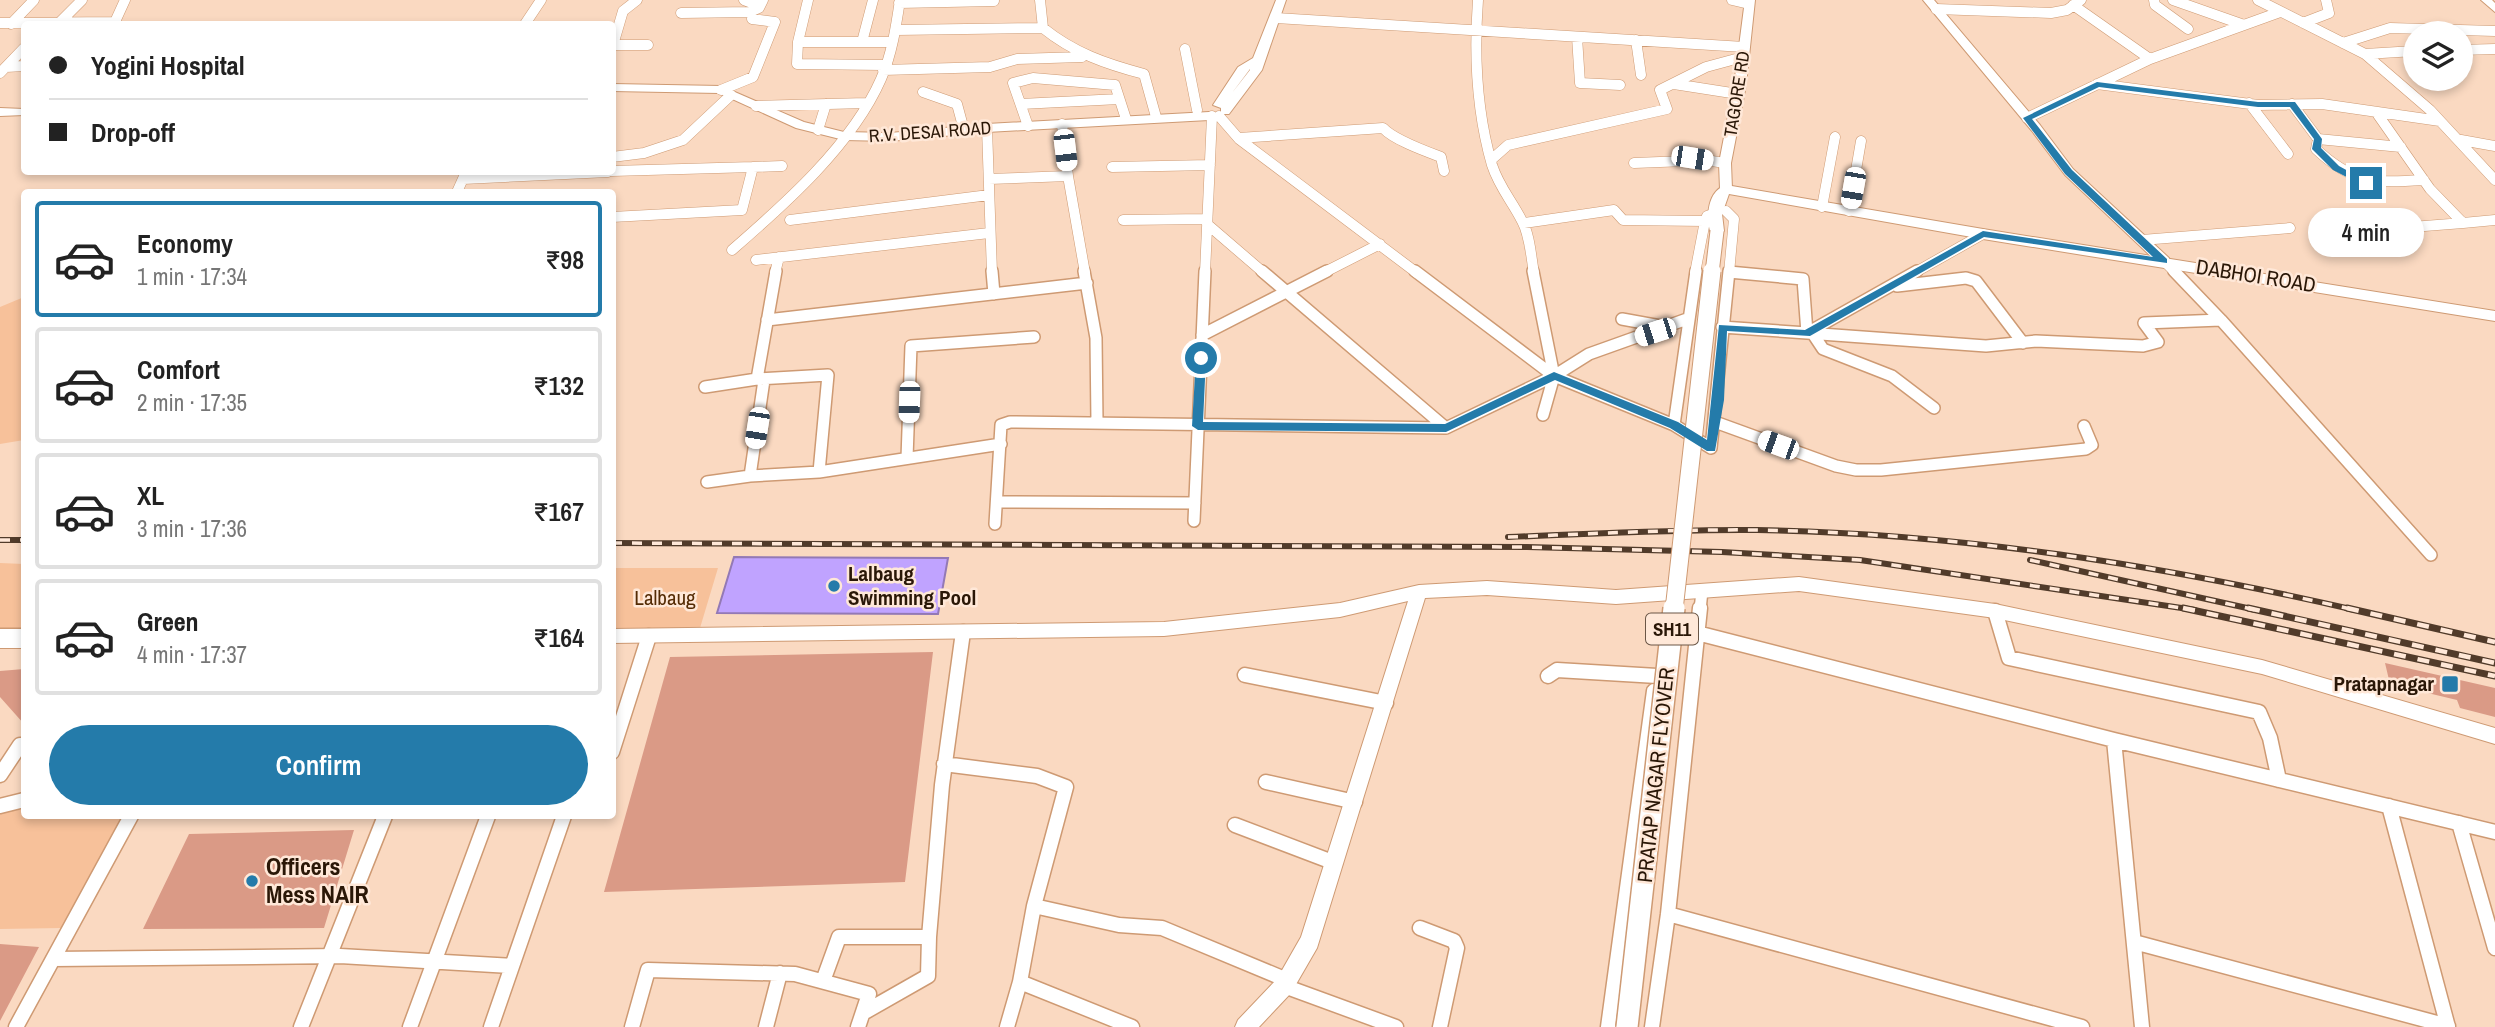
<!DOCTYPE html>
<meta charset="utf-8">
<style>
body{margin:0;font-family:"Archivo Narrow",sans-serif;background:#f2f2f2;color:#222;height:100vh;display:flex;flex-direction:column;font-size:26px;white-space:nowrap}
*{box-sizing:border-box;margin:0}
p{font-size:23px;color:#767676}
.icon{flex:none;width:38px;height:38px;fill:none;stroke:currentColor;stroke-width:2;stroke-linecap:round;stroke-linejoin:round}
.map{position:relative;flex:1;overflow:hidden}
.details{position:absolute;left:21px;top:189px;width:595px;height:630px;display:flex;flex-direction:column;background:#fff;border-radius:7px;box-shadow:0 4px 10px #0003}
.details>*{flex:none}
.banner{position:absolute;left:21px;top:21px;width:595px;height:154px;border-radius:7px;box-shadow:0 4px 10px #0003;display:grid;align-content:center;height:154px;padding:0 28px;background:#fff}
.controls{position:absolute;left:2403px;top:21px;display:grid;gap:14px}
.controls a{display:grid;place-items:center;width:70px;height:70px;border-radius:50%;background:#fff;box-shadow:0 4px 10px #0003;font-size:35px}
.end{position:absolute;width:32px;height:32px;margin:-16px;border:9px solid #247baa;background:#fff;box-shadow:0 0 0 4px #fff}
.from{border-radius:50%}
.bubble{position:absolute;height:49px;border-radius:24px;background:#fff;box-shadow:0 4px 10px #0003;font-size:23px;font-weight:600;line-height:49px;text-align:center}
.car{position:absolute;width:21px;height:42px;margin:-21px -10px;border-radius:9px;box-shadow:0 0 5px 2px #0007;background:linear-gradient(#fff 24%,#345 0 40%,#fff 0 76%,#345 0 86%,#fff 0)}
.banner b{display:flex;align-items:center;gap:24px;height:66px;font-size:26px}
.banner b+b{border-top:2px solid #e0e0e0}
.banner i{width:18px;height:18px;background:#222}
ul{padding:12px 0 0;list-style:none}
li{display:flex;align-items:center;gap:21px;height:116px;margin:0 14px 10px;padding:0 14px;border:4px solid #e0e0e0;border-radius:7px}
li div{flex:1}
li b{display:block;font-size:26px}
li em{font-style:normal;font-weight:600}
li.selected{border-color:#247baa}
li>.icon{width:63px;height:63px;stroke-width:1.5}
.primary-button{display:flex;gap:14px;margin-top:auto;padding:14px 28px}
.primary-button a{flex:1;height:80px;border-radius:42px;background:#247baa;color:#fff;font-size:28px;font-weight:600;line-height:80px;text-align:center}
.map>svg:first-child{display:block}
.green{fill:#f7c19a}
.water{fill:#c0a3ff;stroke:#9379b5;stroke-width:2}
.building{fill:#da9a86}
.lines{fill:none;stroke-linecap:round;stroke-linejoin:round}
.street-far2-casing{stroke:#ce9a73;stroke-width:11}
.street-far1-casing{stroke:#ce9a73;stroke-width:14}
.street-casing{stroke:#ce9a73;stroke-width:17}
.secondary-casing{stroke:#ce9a73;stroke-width:2}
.primary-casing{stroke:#ce9a73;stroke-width:2}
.street-far2{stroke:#fff;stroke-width:10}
.street-far1{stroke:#fff;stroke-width:11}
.street{stroke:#fff;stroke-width:14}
.secondary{fill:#fff;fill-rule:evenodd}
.primary{fill:#fff;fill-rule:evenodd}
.rail-far1-casing{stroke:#513b2a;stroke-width:6}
.rail-casing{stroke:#513b2a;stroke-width:7}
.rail-far1{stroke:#ffe8d8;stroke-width:3.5;stroke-dasharray:10;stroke-linecap:butt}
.rail{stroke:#ffe8d8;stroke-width:4.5;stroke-dasharray:12;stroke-linecap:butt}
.primary-bridge-far2-casing{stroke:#ce9a73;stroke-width:15;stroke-linecap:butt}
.primary-bridge-far1-casing{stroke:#ce9a73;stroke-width:19;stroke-linecap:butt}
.primary-bridge-casing{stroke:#ce9a73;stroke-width:24;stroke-linecap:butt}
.primary-bridge-far2{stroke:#fff;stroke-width:13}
.primary-bridge-far1{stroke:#fff;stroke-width:17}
.primary-bridge{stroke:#fff;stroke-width:21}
.route{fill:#247baa}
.poi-dot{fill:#247baa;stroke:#ffe8d8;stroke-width:2.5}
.labels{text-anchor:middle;stroke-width:5;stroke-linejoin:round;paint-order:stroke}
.far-street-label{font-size:18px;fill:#2a1707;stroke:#ffe8d8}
.shield{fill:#ffe8d8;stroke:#6a5646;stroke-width:2}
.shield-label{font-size:19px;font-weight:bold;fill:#2a1707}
.street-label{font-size:21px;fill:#2a1707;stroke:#ffe8d8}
.poi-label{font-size:21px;font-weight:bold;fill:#2a1707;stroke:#ffe8d8;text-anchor:start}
.park-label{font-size:21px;fill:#542b04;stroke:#ffe8d8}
.near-poi-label{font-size:24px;font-weight:bold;fill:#2a1707;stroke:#ffe8d8;text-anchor:start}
</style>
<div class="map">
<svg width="2495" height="1027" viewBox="0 0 2495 1027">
<rect width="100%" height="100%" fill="#fad9c1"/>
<path class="green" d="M24,297V440L0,444V307Z
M0,563L24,564V633H0Z
M612,568H718L700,628L613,629Z
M24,809V816H131L62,928L0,929V813Z"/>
<path class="water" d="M734,557L948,558L938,614L717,613Z"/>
<path class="building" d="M933,652L905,882L604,892L670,657Z
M2385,663L2495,688V717L2460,708L2457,700L2390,684Z
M24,669V724L0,697V671Z
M354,830L324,928L143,929L189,834Z
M0,944L39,947L0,1021Z"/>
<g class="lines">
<defs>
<path id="street-far2" d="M744,0L760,6
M808,0L798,42L797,64L884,65
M1040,0L1043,28C1074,53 1106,64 1144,74L1156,117
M1478,0C1474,54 1477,113 1492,165C1499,187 1512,201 1522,221C1530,235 1531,257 1534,273
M1732,0L1749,4
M2154,0L2155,5L2188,29
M2173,0L2244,25
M2258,0L2365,54L2430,110L2495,180
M899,3L994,1
M2073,5L2150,59
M1936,9L2051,13L2067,10L2081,0
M681,13L750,12L759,8L763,0
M1276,18L1744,47
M0,23L116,22
M59,23L82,0
M2303,23L2329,13L2326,0
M11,24L34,0
M114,24L125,0
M525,24L541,0
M896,30L1043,28
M1577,37L1580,83L1620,85
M1636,40L1641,75
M798,42H892
M862,42L873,0
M2343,43L2390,28L2495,31
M612,45H648
M613,45L623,11L637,0
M1185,49L1197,110
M2460,50L2495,49
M2365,54L2415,51
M6,67L24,66
M883,70L990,67L1017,59L1082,57
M0,73L24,48
M1674,84L1738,94
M2097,84L2258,105L2322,104L2440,121
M721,90L753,77L775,22L752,19
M923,92L957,104L964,130
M2249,103L2288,154
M1021,104L1119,99
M2292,104L2318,139
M756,106L866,103
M2376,112L2430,189L2463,223L2495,220
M1219,116L1239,139L1417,273
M2027,118L2150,59L2280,12
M1062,124L1068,176
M1028,126L1013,83L1033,78L1115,85L1126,119
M987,128L992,273
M818,130L826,104
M1239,138L1383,128C1394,140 1425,151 1441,157L1444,171
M2461,140L2495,146
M2401,147L2318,139L2316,149C2353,184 2375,183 2424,180
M612,157L644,153L683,140L731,95
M1491,160L1508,145L1667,109L1660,90L1706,67L1743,57
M1634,163L1686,161L1692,158L1725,163
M1112,167L1210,165
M612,171L753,167
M463,179L608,172
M989,179L1068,176L1085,273
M457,192L466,172
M1822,207L1835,137
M1726,211L1734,219L1729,273
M1849,211L1861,141
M612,217L742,210L753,167L782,166
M790,220L989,195
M1123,220L1207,219
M1524,223L1614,210L1623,220L1705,221
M1207,224L1264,273
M2399,228L2463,223
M2142,240L2290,228
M732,250C785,204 852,145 881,79C892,54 896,27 900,0
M756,260L989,233
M2164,261L2176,273
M1729,272L1739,273
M775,273L779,257
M1205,273L1212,116
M1323,273L1380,244
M1695,273L1705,221L1707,216L1716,213
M1914,273L1983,234"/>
<path id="street-far1" d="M992,271L994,294
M1084,271L1096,338L1097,422
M1262,271L1446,428
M1415,271L1554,376L1674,425L1711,448L1729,271
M1533,271L1554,376L1543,415
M2174,271L2221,320L2431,555
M1729,272L1803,279L1807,333L1986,346L2036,341L2143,346L2158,342L2144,323L2221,320
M1897,286L1966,278L1976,281L2023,343
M1622,319L1666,327
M767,320L1087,283
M1722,327L1807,333L1917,271
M1813,334L1823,349L1892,376L1934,408
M1202,335L1327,271
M757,379L776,271
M705,387L757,379L828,375L819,472
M1715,422L1836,466L1856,470H1881L2086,449L2092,445L2084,426
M1674,425L1696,271
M907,458L911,346L1034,337
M750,476L764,380
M707,482L750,476L819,472L1001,444
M997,502L1195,503
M1194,521L1205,271
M995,524L1001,425L1010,422L1446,428L1554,376L1589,354L1687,319
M1700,610L1702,591"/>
<path id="street" d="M1995,611L2009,658L2259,712L2270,738L2279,780
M1697,633L2114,740L2495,832
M0,636H24
M1245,675L1386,703
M1548,676L1557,670L1657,676
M2114,740L2142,1027
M612,752L649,636
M944,764L1037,776L1066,787L1034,906L1020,982L1007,1027
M0,775L20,745H24
M1266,782L1355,802
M0,806L24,800
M2389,806L2448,1027
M2459,823L2495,948
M1235,825L1335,863
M1034,906L1119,925L1162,928L1287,980
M1668,914L2082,1027
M1420,928L1454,941L1457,948L1440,1027
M2134,942L2448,1026
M53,959L340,956L512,966
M823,981L839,937H929L942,785L963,632
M1020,982L1132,1027
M1284,986L1396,1027
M863,1013L928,976L929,937
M16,1027L131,816
M301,1027L385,816
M410,1027L488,816
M491,1027L564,816
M632,1027L648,970L795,974L869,994L858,1027
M766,1027L780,973
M1608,1027L1654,691
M1652,1027L1668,914L1700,608"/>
<path id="secondary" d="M1276,0H1286L1262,70L1229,114H1221V108L1213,105L1238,67L1253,58ZM1250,69V70L1232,93Z
M1745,0H1755L1746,85L1731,163L1732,189L1726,193L1720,189L1719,163L1734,85Z
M1923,0H1934L2040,125L2073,169L2169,258V264H2159L2065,175L2032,131Z
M2481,0H2492L2495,3V12Z
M612,84L721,86L804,122L844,132L890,133L987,124L1209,112L1215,116L1209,120L987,132L890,141L844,140L796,128L719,93L612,91Z
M0,108L24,109V115L0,116Z
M1799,577L1995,604L2262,660L2495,728V744L2262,674L1995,618L1799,591L1616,604L1487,595L1425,598L1317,948L1291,993L1259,1027H1235L1238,1020L1277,979L1301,937L1408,601L1340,617L1164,636L612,643V629L1164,622L1340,603L1419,585L1487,581L1616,590Z
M0,634H24V648H0Z"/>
<path id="primary" d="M1726,185L1983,229L2495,311V321L1983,239L1729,194L1722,214L1724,231L1717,236L1710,231C1706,215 1708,191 1726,185Z"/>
</defs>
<use href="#street-far2" class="street-far2-casing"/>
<use href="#street-far1" class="street-far1-casing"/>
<use href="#street" class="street-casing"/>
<use href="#secondary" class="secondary-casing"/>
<use href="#primary" class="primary-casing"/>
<use href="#street-far2" class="street-far2"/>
<use href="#street-far1" class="street-far1"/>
<use href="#street" class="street"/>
<use href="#secondary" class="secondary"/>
<use href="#primary" class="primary"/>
<defs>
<path id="rail-far1" d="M1508,537C1591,534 1674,529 1757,530C1959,533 2159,565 2355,610
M0,540H24
M612,543L1527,547L1722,552L1860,560L2195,610
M2030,560L2256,610"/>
<path id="rail" d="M2183,608L2495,676
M2248,608L2495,663
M2347,608L2495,642"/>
</defs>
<use href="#rail-far1" class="rail-far1-casing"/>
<use href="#rail" class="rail-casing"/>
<use href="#rail-far1" class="rail-far1"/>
<use href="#rail" class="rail"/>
<defs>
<path id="primary-bridge-far2" d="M1712,273L1717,231"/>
<path id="primary-bridge-far1" d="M1674,610L1712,271"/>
<path id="primary-bridge" d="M1627,1027L1674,608"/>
</defs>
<use href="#primary-bridge-far2" class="primary-bridge-far2-casing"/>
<use href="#primary-bridge-far1" class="primary-bridge-far1-casing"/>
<use href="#primary-bridge" class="primary-bridge-casing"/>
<use href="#primary-bridge-far2" class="primary-bridge-far2"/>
<use href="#primary-bridge-far1" class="primary-bridge-far1"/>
<use href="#primary-bridge" class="primary-bridge"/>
</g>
<path class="route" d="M2097,82L2258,102H2295L2322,139L2321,148L2339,166L2370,183L2362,185L2333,170L2312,149L2314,139L2290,107H2258L2099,87L2032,119L2072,170L2167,259V263L1984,237L1810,336L1727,331L1724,400L1715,451H1707L1670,428L1555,380L1446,432L1198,430L1192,426L1196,358L1201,354L1206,358L1203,422L1445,424L1554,372L1678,422L1707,440L1719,325L1805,330L1983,231L2153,257L2065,174L2023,118Z"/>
<g class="poi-dot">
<circle cx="834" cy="586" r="7"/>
<rect x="2441" y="675" width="18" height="18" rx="3.5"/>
<circle cx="252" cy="881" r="7"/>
</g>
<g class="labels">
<g class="far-street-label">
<text transform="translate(1737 94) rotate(-81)" y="6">TAGORE RD</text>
<text transform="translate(930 132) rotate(-4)" y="6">R.V. DESAI ROAD</text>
</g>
<rect class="shield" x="1646" y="613.5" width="52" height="31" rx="5"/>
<g class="shield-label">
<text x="1672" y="636">SH11</text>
</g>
<g class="street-label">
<text transform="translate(2256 276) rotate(9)" y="7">DABHOI ROAD</text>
<text transform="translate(1656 775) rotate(-84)" y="7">PRATAP NAGAR FLYOVER</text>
</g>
<g class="poi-label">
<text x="848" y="581">Lalbaug<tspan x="848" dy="24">Swimming Pool</tspan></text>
<text x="2434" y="691" text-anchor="end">Pratapnagar</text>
</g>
<g class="park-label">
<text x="665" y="605">Lalbaug</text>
</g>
<g class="near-poi-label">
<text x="266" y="875">Officers<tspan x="266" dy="28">Mess NAIR</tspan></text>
</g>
</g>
</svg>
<div class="controls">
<a><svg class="icon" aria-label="layers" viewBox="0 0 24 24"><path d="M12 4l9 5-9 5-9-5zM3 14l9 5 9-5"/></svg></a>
</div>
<i class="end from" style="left:1201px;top:358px"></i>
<i class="end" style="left:2366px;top:183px"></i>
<div class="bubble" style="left:2308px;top:208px;width:116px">4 min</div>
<i class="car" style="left:1065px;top:150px;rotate:173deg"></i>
<i class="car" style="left:1692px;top:158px;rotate:99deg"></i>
<i class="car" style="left:1853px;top:188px;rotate:190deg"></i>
<i class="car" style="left:1655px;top:332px;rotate:252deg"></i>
<i class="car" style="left:909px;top:402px;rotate:182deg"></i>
<i class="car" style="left:757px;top:428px;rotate:189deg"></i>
<i class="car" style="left:1778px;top:445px;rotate:290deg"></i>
<div class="banner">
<b><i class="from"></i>Yogini Hospital</b>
<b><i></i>Drop-off</b>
</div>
<section class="details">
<ul>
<li class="selected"><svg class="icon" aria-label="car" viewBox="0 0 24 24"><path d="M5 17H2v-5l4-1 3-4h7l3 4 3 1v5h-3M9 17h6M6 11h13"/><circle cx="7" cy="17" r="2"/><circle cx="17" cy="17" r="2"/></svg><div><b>Economy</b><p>1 min · 17:34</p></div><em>₹98</em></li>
<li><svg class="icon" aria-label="car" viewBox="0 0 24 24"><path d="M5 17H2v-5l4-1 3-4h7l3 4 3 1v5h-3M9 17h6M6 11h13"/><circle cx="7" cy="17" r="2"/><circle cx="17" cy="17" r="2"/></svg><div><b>Comfort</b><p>2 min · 17:35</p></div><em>₹132</em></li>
<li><svg class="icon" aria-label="car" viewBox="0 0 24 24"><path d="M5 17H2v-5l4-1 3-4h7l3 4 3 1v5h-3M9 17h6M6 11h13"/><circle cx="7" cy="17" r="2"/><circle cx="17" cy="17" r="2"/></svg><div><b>XL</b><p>3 min · 17:36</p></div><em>₹167</em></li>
<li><svg class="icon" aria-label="car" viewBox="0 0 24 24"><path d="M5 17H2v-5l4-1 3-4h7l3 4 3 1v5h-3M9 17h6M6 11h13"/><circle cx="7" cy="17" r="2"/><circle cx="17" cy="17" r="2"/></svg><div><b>Green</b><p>4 min · 17:37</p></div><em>₹164</em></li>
</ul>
<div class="primary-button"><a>Confirm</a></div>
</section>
</div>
